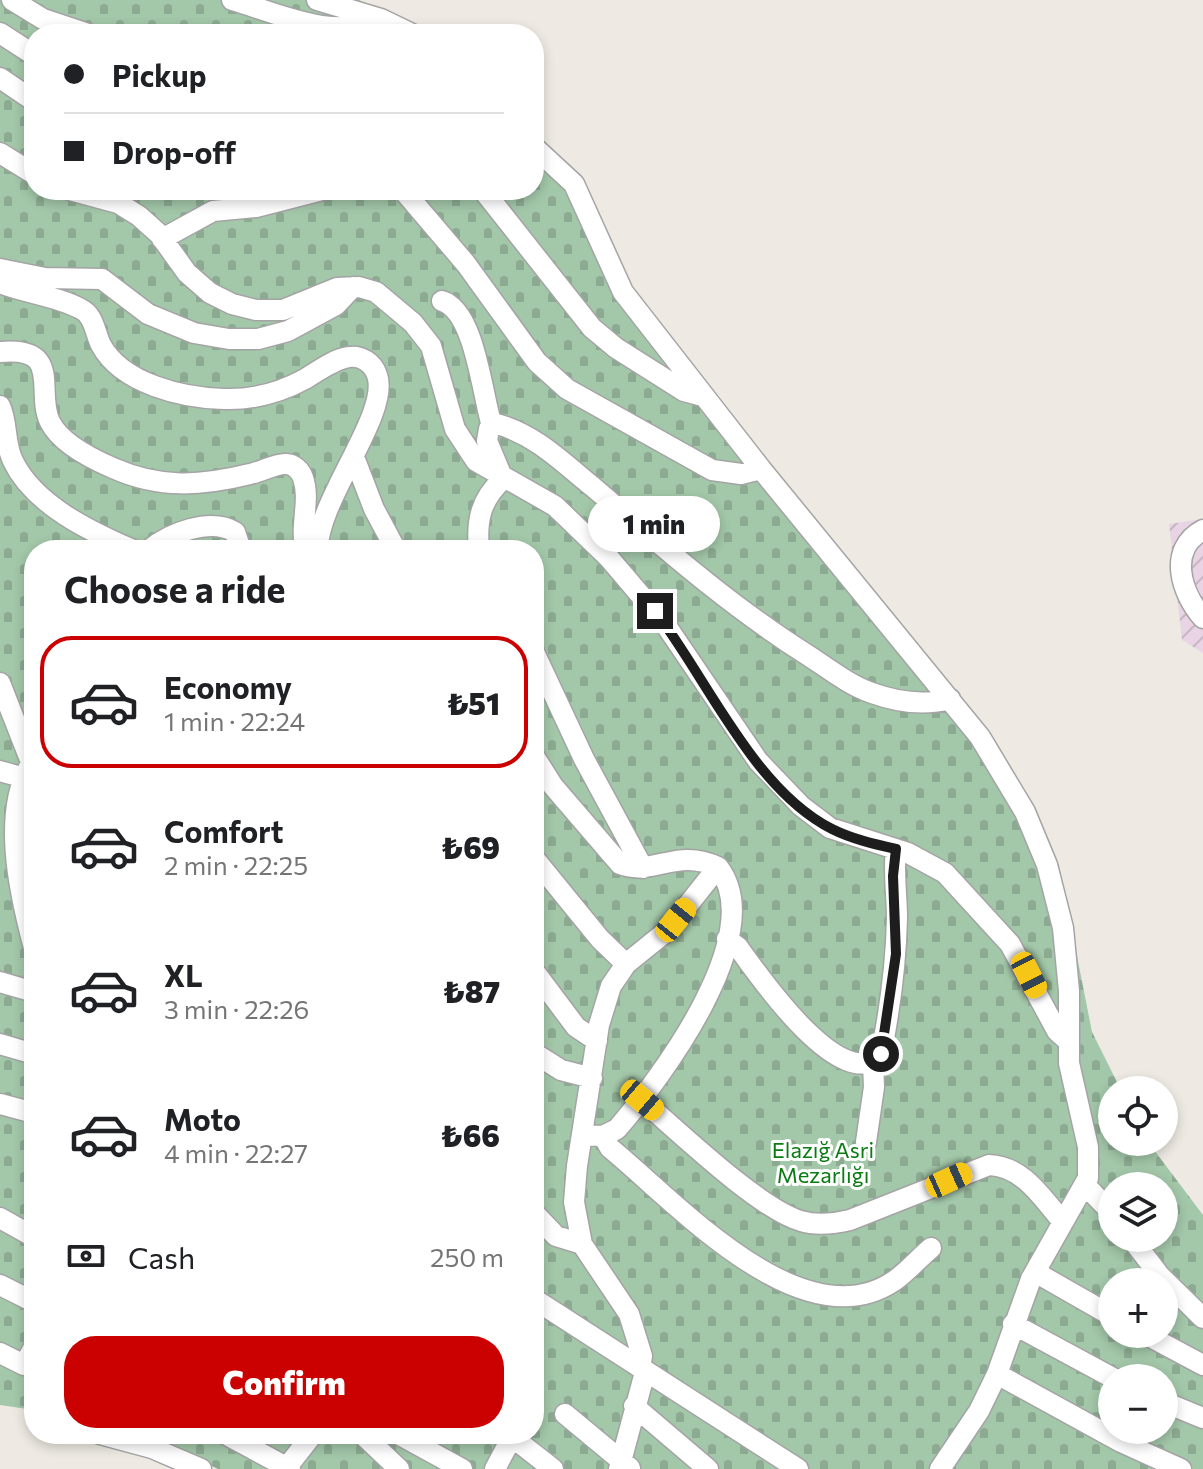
<!DOCTYPE html>
<meta charset="utf-8">
<style>
body{margin:0;font-family:Commissioner,sans-serif;background:#f6f6f6;color:#202124;height:100vh;display:flex;flex-direction:column;font-size:30px;white-space:nowrap}
*{box-sizing:border-box;margin:0}
p{font-size:26px;color:#757577}
.icon{flex:none;width:44px;height:44px;fill:none;stroke:currentColor;stroke-width:2;stroke-linecap:round;stroke-linejoin:round}
.map{position:relative;flex:1;overflow:hidden}
.sheet{position:absolute;left:24px;top:540px;width:520px;height:904px;display:flex;flex-direction:column;background:#fff;border-radius:32px;box-shadow:0 4px 12px #0003}
.sheet>*{flex:none}
.banner{position:absolute;left:24px;top:24px;width:520px;height:176px;border-radius:32px;box-shadow:0 4px 12px #0003;display:grid;align-content:center;height:176px;padding:0 40px;background:#fff}
.controls{position:absolute;left:1098px;top:1076px;display:grid;gap:16px}
.controls a{display:grid;place-items:center;width:80px;height:80px;border-radius:50%;background:#fff;box-shadow:0 4px 12px #0003;font-size:40px}
.end{position:absolute;width:36px;height:36px;margin:-18px;border:10px solid #1d1d1d;background:#fff;box-shadow:0 0 0 4px #fff}
.from{border-radius:50%}
.bubble{position:absolute;height:56px;border-radius:28px;background:#fff;box-shadow:0 4px 12px #0003;font-size:26px;font-weight:800;line-height:56px;text-align:center}
.car{position:absolute;width:24px;height:48px;margin:-24px -12px;border-radius:10px;box-shadow:0 0 6px 2px #0007;background:linear-gradient(#f5c518 24%,#345 0 40%,#f5c518 0 76%,#345 0 86%,#f5c518 0)}
.banner b{display:flex;align-items:center;gap:28px;height:76px;font-size:30px}
.banner b+b{border-top:2px solid #e0e0e0}
.banner i{width:20px;height:20px;background:#202124}
ul{padding:0;list-style:none}
li{display:flex;align-items:center;gap:24px;height:132px;margin:0 16px 12px;padding:0 24px;border:4px solid transparent;border-radius:32px}
li div{flex:1}
li b{display:block;font-size:30px}
li em{font-style:normal;font-weight:800}
li.selected{border-color:#ca0001}
li>.icon{width:72px;height:72px;stroke-width:1.5}
h2{padding:0 40px;font-size:36px;line-height:96px}
.pay{display:flex;align-items:center;gap:20px;height:88px;padding:0 40px;font-size:30px}
.pay p{margin-inline-start:auto}
.cta{display:flex;gap:16px;margin-top:auto;padding:16px 40px}
.cta a{flex:1;height:92px;border-radius:32px;background:#ca0001;color:#fff;font-size:32px;font-weight:800;line-height:92px;text-align:center}
.map>svg:first-child{display:block}
.industrial{fill:url(#industrial-furrows)}
.cemetery{fill:url(#cemetery-stones);fill-rule:evenodd}
.lines{fill:none;stroke-linecap:round;stroke-linejoin:round}
.minor-casing{stroke:#a4a4a4;stroke-width:23}
.minor{stroke:#fff;stroke-width:20}
.route{stroke:#1d1d1d;stroke-width:10}
.labels{text-anchor:middle;stroke-width:6;stroke-linejoin:round;paint-order:stroke}
.park-label{font-size:22px;fill:#0a7c13;stroke:#fff}
</style>
<div class="map">
<svg width="1203" height="1469" viewBox="0 0 1203 1469">
<defs>
<pattern id="industrial-furrows" width="10" height="10" patternUnits="userSpaceOnUse" patternTransform="scale(2)"><rect width="10" height="10" fill="#e8d4e4"/><path d="M-1 1l2-2M0 10L10 0M9 11l2-2" fill="none" stroke="#c7b6c3"/></pattern>
<pattern id="cemetery-stones" width="16" height="16" patternUnits="userSpaceOnUse" patternTransform="scale(2)"><rect width="16" height="16" fill="#a3c7a9"/><path d="M2 7V4a2 2 0 0 1 4 0v3zM10 15v-3a2 2 0 0 1 4 0v3z" fill="#8caa91"/></pattern>
</defs>
<rect width="100%" height="100%" fill="#eeeae3"/>
<path class="industrial" d="M1203,519V653L1182,640L1169,524Z"/>
<path class="cemetery" d="M0,0H359L416,26L424,34H34V190H534V142L559,167L647,319L984,728L1059,865L1092,1032L1121,1090H1112V1142H1148L1203,1215V1469H218L145,1434H534V550H34V1410L0,1405ZM1112,1186H1164V1238H1112ZM1112,1282H1164V1334H1112ZM1112,1378H1164V1430H1112Z"/>
<g class="lines">
<defs>
<path id="minor" d="M12,0L43,19L88,34
M232,0C280,14 333,41 381,19
M317,0L381,19L412,34
M0,33L34,55
M0,78L34,101
M534,147L574,184L623,292L761,469L980,737L1025,812L1047,865L1063,928L1069,991V1063L1088,1147V1178L1031,1279L997,1374L979,1411L940,1469
M0,153L34,174
M70,190L118,203L139,216L159,234L187,273L210,293L232,304L256,310H283L337,288L359,287L376,292L413,323L431,346L455,429L476,461L555,506L609,558L665,624L758,761L801,806L830,828L908,853L945,873L1010,944L1057,1031L1068,1041
M403,190L466,264L537,362L567,389L712,470L741,474L761,469
M483,190L592,328L616,348L684,391L703,396
M162,239L213,211L256,207L322,190
M0,269L45,278L102,279L148,314L194,333L229,339H258L288,331L336,305L353,287
M0,283C25,293 57,296 81,309C94,315 95,333 101,345C122,384 183,398 224,399C252,400 281,392 305,379C318,371 334,359 349,357C361,355 373,363 377,375C391,413 316,502 318,550
M442,301C475,311 482,395 492,426
M0,352C64,346 35,392 50,422C61,444 92,459 113,468C160,489 201,486 250,474C261,472 274,464 285,464C293,463 301,471 303,478C311,500 299,527 306,550
M0,406C8,423 4,443 13,461C34,505 91,532 133,550
M354,457L374,509L396,550
M1203,530C1167,549 1181,593 1203,618
M149,550C170,533 210,517 235,532L241,550
M479,550C476,520 481,499 503,479L487,441L489,429L497,424C536,435 562,462 593,487C663,547 731,607 809,656C829,669 849,685 872,693C897,702 923,706 950,699
M534,652L584,759L643,868
M0,683L31,762
M534,756L553,786L620,864C653,877 676,847 718,867C770,933 661,1078 617,1129L603,1136L583,1135
M34,759C0,808 19,892 34,948
M0,771L21,777
M534,858L600,939L626,964
M727,939L738,947C758,975 843,1098 881,1054C890,1009 896,964 897,918C897,894 893,873 896,849
M534,971L576,1027L597,1041
M0,982L34,992
M0,1044L34,1054
M534,1053L561,1070L592,1078
M642,1100C678,1131 759,1209 801,1221C817,1226 833,1224 850,1220L989,1165C1023,1166 1042,1198 1063,1222
M0,1104L34,1113
M603,1136L610,1148C675,1201 802,1343 894,1281C907,1272 919,1258 931,1248
M866,1142L874,1087L873,1062
M1086,1186L1112,1213
M534,1213L556,1236L582,1244
M0,1218L34,1237
M1131,1238L1160,1276L1203,1318
M1035,1272L1112,1316
M0,1285L34,1302
M534,1299L798,1469
M1013,1324L1113,1378
M1145,1334L1203,1365
M0,1353L24,1365L34,1347
M640,1368L642,1356L629,1314L582,1244L574,1202L577,1166L599,1025L611,986L626,964L668,930L718,867
M997,1374L1121,1442L1181,1469
M1164,1402L1203,1418
M634,1406L708,1469
M565,1414L630,1468
M100,1434L152,1448L201,1469
M225,1434L290,1469
M362,1434L399,1469
M398,1434L462,1469
M287,1467L313,1434
M495,1469L512,1437L553,1469
M619,1469L645,1372"/>
</defs>
<use href="#minor" class="minor-casing"/>
<use href="#minor" class="minor"/>
</g>
<g class="lines">
<path class="route" d="M655,611C707,678 753,789 832,829C852,839 874,844 896,849L893,876L896,954L881,1054"/>
</g>
<g class="labels">
<g class="park-label">
<text x="823" y="1158">Elazığ Asri<tspan x="823" dy="25">Mezarlığı</tspan></text>
</g>
</g>
</svg>
<div class="controls">
<a><svg class="icon" aria-label="locate" viewBox="0 0 24 24"><circle cx="12" cy="12" r="6"/><path d="M12 2v4M12 18v4M2 12h4M18 12h4"/></svg></a>
<a><svg class="icon" aria-label="layers" viewBox="0 0 24 24"><path d="M12 4l9 5-9 5-9-5zM3 14l9 5 9-5"/></svg></a>
<a>+</a>
<a>−</a>
</div>
<i class="end from" style="left:881px;top:1054px"></i>
<i class="end" style="left:655px;top:611px"></i>
<div class="bubble" style="left:588px;top:496px;width:132px">1 min</div>
<i class="car" style="left:676px;top:920px;rotate:39deg"></i>
<i class="car" style="left:1029px;top:975px;rotate:153deg"></i>
<i class="car" style="left:642px;top:1100px;rotate:130deg"></i>
<i class="car" style="left:949px;top:1180px;rotate:66deg"></i>
<div class="banner">
<b><i class="from"></i>Pickup</b>
<b><i></i>Drop-off</b>
</div>
<section class="sheet">
<h2>Choose a ride</h2>
<ul>
<li class="selected"><svg class="icon" aria-label="car" viewBox="0 0 24 24"><path d="M5 17H2v-5l4-1 3-4h7l3 4 3 1v5h-3M9 17h6M6 11h13"/><circle cx="7" cy="17" r="2"/><circle cx="17" cy="17" r="2"/></svg><div><b>Economy</b><p>1 min · 22:24</p></div><em>₺51</em></li>
<li><svg class="icon" aria-label="car" viewBox="0 0 24 24"><path d="M5 17H2v-5l4-1 3-4h7l3 4 3 1v5h-3M9 17h6M6 11h13"/><circle cx="7" cy="17" r="2"/><circle cx="17" cy="17" r="2"/></svg><div><b>Comfort</b><p>2 min · 22:25</p></div><em>₺69</em></li>
<li><svg class="icon" aria-label="car" viewBox="0 0 24 24"><path d="M5 17H2v-5l4-1 3-4h7l3 4 3 1v5h-3M9 17h6M6 11h13"/><circle cx="7" cy="17" r="2"/><circle cx="17" cy="17" r="2"/></svg><div><b>XL</b><p>3 min · 22:26</p></div><em>₺87</em></li>
<li><svg class="icon" aria-label="car" viewBox="0 0 24 24"><path d="M5 17H2v-5l4-1 3-4h7l3 4 3 1v5h-3M9 17h6M6 11h13"/><circle cx="7" cy="17" r="2"/><circle cx="17" cy="17" r="2"/></svg><div><b>Moto</b><p>4 min · 22:27</p></div><em>₺66</em></li>
</ul>
<div class="pay"><svg class="icon" aria-label="cash" viewBox="0 0 24 24"><path d="M3 7h18v10H3z"/><circle cx="12" cy="12" r="2"/></svg>Cash<p>250 m</p></div>
<div class="cta"><a>Confirm</a></div>
</section>
</div>
